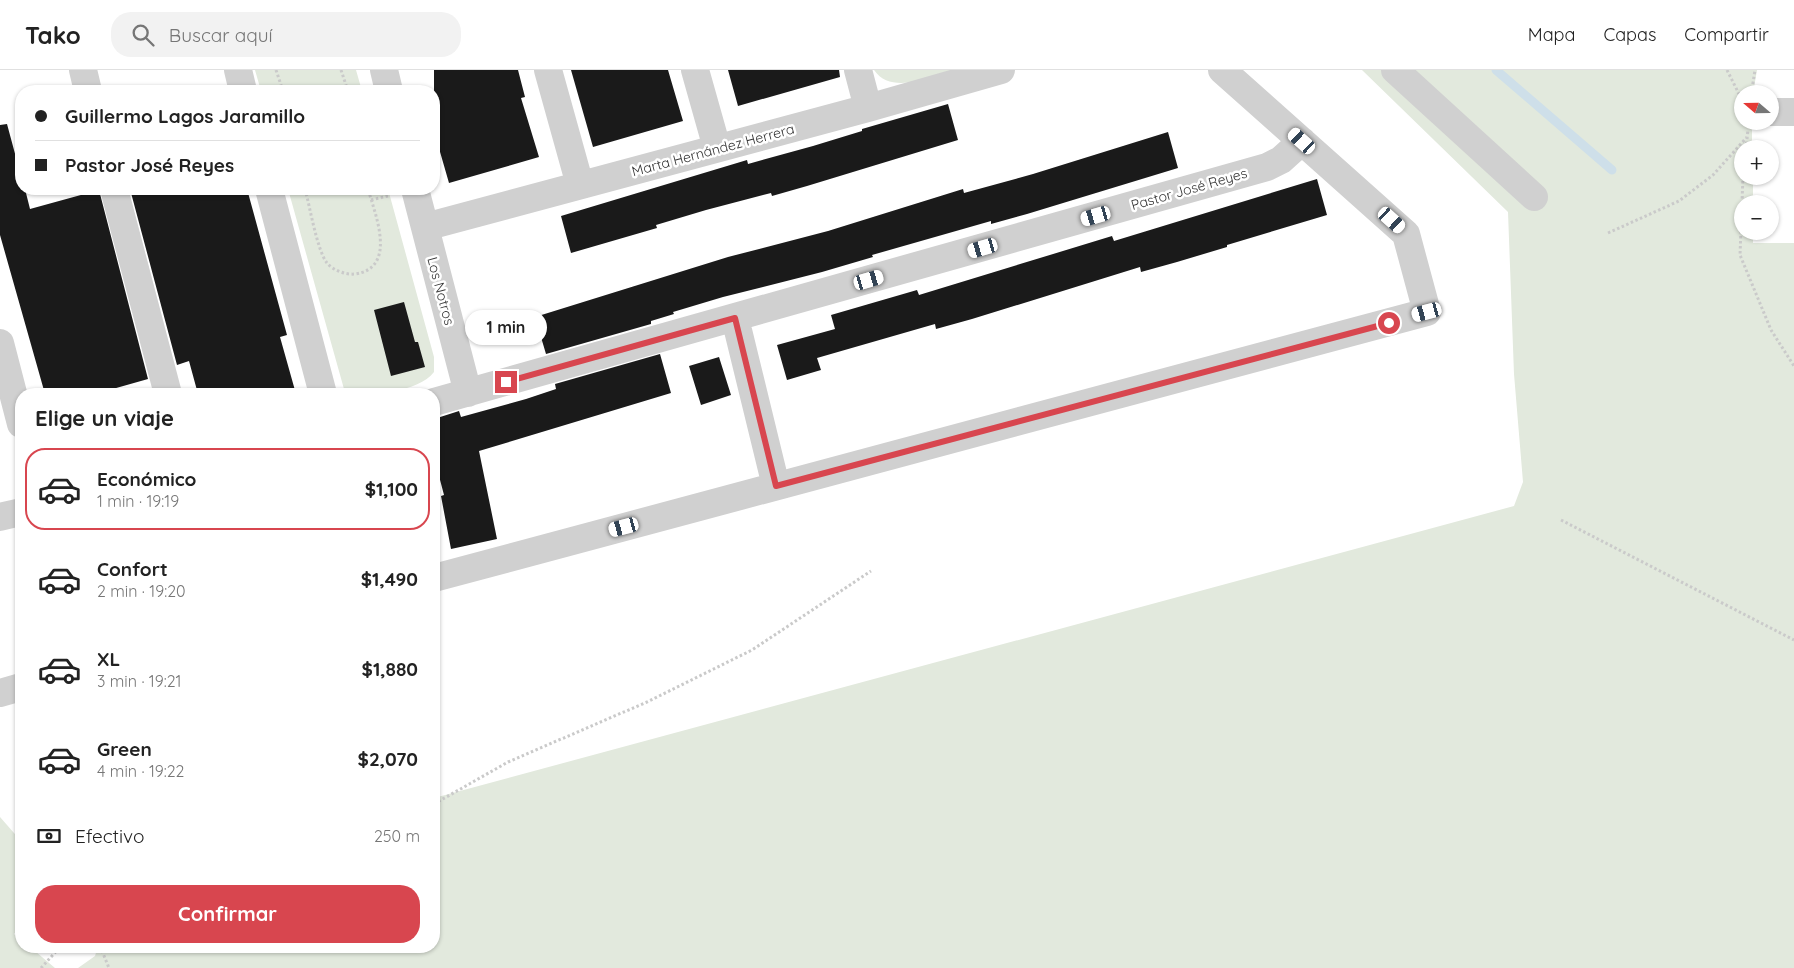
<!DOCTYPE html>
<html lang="es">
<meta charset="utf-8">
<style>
body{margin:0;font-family:Quicksand,sans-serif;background:#f2f2f2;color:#222;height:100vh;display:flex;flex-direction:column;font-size:19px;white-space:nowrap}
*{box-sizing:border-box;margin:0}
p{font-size:16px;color:#767676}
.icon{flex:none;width:28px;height:28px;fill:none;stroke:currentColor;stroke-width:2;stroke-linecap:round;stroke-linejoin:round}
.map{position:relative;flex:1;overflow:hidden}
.side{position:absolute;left:15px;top:318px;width:425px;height:565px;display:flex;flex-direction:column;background:#fff;border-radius:20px;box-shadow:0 1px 4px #0004}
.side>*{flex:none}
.hud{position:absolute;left:15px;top:15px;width:425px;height:110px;border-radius:20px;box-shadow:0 1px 4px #0004;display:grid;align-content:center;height:110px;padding:0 20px;background:#fff}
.needle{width:32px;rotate:290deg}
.fabs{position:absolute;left:1734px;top:15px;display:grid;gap:10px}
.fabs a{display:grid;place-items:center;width:45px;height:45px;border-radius:50%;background:#fff;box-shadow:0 1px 4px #0004;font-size:25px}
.end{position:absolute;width:22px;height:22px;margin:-11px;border:6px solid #d8464f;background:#fff;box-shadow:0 0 0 2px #fff}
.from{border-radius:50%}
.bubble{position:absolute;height:35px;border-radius:18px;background:#fff;box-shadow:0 1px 4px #0004;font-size:16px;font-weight:700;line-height:35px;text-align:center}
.car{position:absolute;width:15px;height:30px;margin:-15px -8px;border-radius:6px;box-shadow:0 0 4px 1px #0007;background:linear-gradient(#fff 24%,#345 0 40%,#fff 0 76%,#345 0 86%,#fff 0)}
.hud b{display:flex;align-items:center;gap:18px;height:48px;font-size:19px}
.hud b+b{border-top:1px solid #e0e0e0}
.hud i{width:12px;height:12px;background:#222}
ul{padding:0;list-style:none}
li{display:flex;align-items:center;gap:15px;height:82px;margin:0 10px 8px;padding:0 10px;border:2px solid transparent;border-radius:20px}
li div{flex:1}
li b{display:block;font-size:19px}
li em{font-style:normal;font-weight:700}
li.current{border-color:#d8464f}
li>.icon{width:45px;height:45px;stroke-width:1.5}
h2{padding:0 20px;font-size:22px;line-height:60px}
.pay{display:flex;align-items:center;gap:12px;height:55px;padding:0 20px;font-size:19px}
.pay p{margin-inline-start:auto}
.primary-button{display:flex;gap:10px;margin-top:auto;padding:10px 20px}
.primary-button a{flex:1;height:58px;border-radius:20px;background:#d8464f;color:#fff;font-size:20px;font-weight:700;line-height:58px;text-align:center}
header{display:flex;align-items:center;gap:30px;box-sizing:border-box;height:70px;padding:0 25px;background:#fff;border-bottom:1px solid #e0e0e0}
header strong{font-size:24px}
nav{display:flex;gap:28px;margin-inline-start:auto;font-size:18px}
.search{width:350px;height:45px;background:#f2f2f2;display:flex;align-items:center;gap:12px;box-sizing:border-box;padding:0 18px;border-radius:20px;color:#767676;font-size:19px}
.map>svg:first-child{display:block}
.green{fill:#e2e9dd}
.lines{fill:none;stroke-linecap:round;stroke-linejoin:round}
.stream{stroke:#cedfe9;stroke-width:9}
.building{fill:#1a1a1a}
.path{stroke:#cacaca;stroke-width:3;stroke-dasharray:2.5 2.5;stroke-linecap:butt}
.minor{stroke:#d0d0d0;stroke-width:28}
.route{stroke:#d8464f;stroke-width:6}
.labels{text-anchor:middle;stroke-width:5;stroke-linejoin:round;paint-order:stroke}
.street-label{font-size:14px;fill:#333;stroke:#fff}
</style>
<header>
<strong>Tako</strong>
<div class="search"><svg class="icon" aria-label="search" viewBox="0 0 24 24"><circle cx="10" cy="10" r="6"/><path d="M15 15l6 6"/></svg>Buscar aquí</div>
<nav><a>Mapa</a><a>Capas</a><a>Compartir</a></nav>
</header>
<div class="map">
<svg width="1794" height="898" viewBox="0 0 1794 898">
<rect width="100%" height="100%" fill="#fff"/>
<path class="green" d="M255,0H356L362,21H261Z
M874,0H955C931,6 892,26 874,0Z
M1362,0H1757L1753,24H1742V51H1752V79H1742V106H1753V134H1742V161H1753V173H1794V898H78L95,886L98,876H434V728L1514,436L1523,412L1514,304L1508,142Z
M288,119H388L434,287V302C418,323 372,324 348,324L344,319Z
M0,747L21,771V856L14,864L21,870V876H29L55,898H0Z"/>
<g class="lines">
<path class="stream" d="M1496,0L1612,100"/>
</g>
<path class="building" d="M434,0H518L525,27L521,28L539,87L449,113L434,61Z
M571,0H668L683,51L593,77Z
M728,0H839L840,7L738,36Z
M948,34L958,70L807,116L772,126L771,123L706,140L656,155L657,158L571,183L561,146L747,90L748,94L813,76L862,61V59Z
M7,54L21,106V119H25L30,139L99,120L148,309L95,324H45L0,165V55Z
M1168,62L1178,98L1027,144L991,154V151L872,185L873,187L822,202L723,227L673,242L674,244L651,251V254L546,284L535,247L728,187L828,161L963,119L964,123L1033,104Z
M1317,109L1327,145L1227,175V177L1177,192L1141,202L1140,197L972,249L936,259L935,254L817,288L821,300L787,310L777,275L835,259L831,245L917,220L919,225L1112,166L1114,171Z
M130,119H247L287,265L280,267L296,324H198L189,291L177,295Z
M404,232L415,272H418L425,297L391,306L374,240Z
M660,284L671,323L479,381L497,469L451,479L441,426L444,425L434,387V349L459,341L461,347L526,329L556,319L555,314Z
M719,287L731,325L701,335L689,296Z"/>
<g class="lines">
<path class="path" d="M276,0L283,21
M341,0L348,21
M1727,0L1742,30
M1752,19L1755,0
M1746,79L1748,59
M1743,106L1740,185L1771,260L1794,296
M305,119C310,137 317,180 327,193C333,200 345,205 355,204C398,198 375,144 368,119
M371,130L388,126
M1608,163L1679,131L1713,105L1747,67
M1561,450L1794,570
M434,734L508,692L647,632L752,580L871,501
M100,876L109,898
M41,898L61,876"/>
<path class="minor" d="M83,0L88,21
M238,0L243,21
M384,0L389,21
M548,0L580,115
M695,0L717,78
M858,0L868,38
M1395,0L1534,127
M1770,42H1794
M114,119L168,324
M269,119L323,324
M415,119L468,323
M425,157L868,38L1001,0
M735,248L776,416
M0,273L21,354
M434,332L1267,97L1281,90L1302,71
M0,447L21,442
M434,508L1427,242L1406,164L1222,0
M0,623L21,617"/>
</g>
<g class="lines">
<path class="route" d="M506,312L735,248L776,416L1389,253"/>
</g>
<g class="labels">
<g class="street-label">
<text transform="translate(713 80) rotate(-15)" y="5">Marta Hernández Herrera</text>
<text transform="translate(1189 119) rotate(-16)" y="5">Pastor José Reyes</text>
<text transform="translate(441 221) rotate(75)" y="5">Los Notros</text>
</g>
</g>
</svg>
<div class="fabs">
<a><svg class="needle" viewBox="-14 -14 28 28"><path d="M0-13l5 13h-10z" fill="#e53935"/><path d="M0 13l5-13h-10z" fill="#767676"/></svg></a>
<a>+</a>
<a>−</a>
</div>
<i class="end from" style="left:1389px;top:253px"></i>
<i class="end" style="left:506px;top:312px"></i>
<div class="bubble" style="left:465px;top:240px;width:82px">1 min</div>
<i class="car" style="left:1302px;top:71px;rotate:312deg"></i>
<i class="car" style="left:1096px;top:146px;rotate:254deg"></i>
<i class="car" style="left:1392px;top:150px;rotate:132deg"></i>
<i class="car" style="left:983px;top:178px;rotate:254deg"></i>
<i class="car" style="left:869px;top:210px;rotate:74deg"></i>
<i class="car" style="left:1427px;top:242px;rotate:255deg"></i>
<i class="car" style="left:624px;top:457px;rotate:255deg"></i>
<div class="hud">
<b><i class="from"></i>Guillermo Lagos Jaramillo</b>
<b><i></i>Pastor José Reyes</b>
</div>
<section class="side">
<h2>Elige un viaje</h2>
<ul>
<li class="current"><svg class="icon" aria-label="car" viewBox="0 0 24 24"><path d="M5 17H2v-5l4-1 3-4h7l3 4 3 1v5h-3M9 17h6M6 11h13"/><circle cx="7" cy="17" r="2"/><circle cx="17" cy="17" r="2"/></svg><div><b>Económico</b><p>1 min · 19:19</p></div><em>$1,100</em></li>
<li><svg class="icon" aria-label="car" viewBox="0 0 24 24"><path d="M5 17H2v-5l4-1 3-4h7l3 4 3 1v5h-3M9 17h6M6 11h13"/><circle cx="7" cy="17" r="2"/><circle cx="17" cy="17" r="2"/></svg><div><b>Confort</b><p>2 min · 19:20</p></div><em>$1,490</em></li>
<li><svg class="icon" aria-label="car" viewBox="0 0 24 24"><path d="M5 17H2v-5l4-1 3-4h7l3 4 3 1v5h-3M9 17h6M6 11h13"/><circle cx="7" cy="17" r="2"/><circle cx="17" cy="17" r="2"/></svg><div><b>XL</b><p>3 min · 19:21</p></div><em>$1,880</em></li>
<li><svg class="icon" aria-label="car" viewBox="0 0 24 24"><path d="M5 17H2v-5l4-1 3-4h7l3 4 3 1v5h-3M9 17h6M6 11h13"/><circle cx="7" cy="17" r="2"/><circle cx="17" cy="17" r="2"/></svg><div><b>Green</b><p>4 min · 19:22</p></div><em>$2,070</em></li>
</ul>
<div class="pay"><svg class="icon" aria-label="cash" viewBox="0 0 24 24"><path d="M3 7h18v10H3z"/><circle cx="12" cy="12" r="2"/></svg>Efectivo<p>250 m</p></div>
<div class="primary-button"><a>Confirmar</a></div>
</section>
</div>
